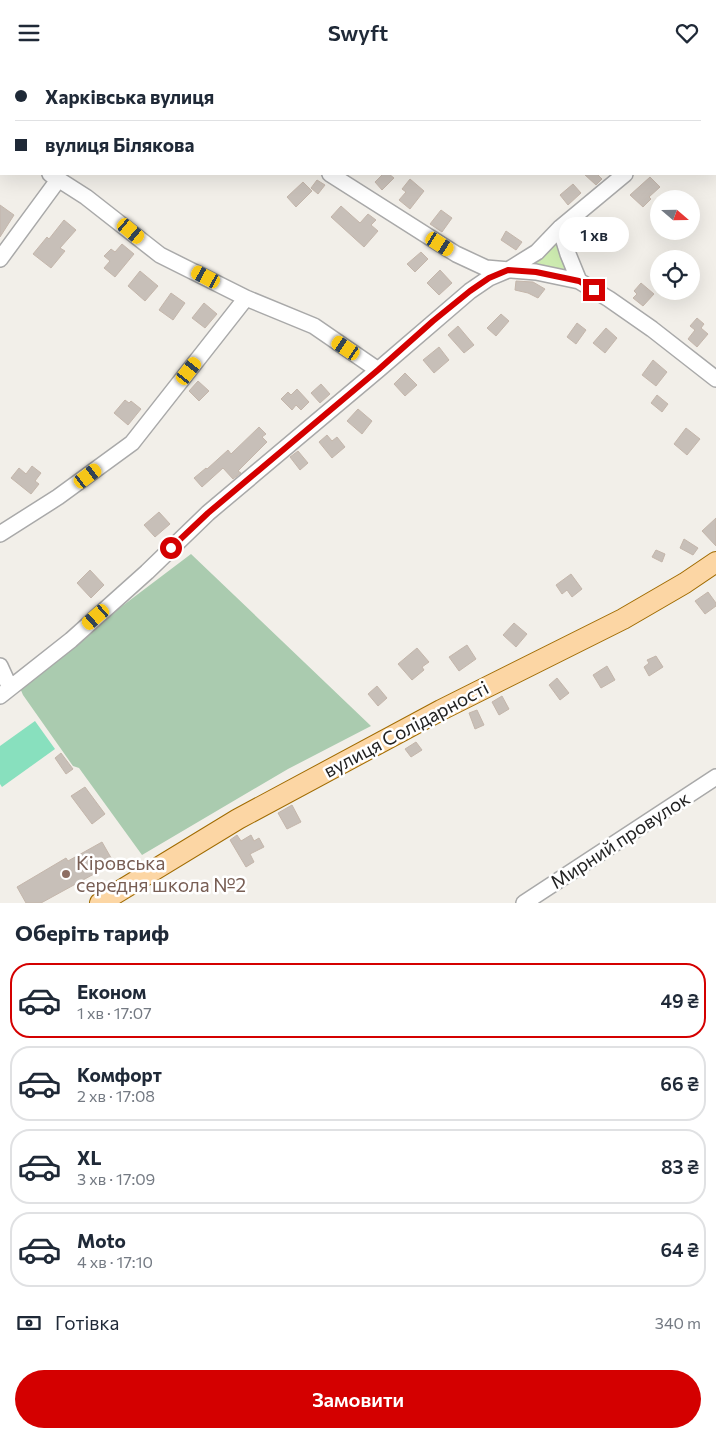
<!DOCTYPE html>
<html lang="uk">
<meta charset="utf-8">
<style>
body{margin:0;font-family:Commissioner,sans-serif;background:#f6f6f7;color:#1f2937;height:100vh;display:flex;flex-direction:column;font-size:19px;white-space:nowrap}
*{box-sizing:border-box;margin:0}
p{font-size:16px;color:#747a83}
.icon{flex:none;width:28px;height:28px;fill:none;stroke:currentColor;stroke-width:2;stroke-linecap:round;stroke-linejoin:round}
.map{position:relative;height:838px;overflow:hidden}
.panel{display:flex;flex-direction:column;background:#fff;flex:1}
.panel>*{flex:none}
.hud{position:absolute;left:0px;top:0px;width:716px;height:110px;box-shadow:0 5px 20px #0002;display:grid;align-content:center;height:110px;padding:0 15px;background:#fff}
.needle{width:32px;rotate:110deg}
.tools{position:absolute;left:650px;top:125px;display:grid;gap:10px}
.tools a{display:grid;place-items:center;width:50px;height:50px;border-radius:50%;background:#fff;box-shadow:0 5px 20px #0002;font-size:25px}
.end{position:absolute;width:22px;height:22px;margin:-11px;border:6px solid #d40000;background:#fff;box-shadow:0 0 0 2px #fff}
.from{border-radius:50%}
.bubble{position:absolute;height:35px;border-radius:18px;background:#fff;box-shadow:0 5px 20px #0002;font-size:16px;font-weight:600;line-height:35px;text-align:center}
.car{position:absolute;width:15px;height:30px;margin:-15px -8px;border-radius:6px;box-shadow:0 0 4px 1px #0007;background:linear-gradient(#f5c518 24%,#345 0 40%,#f5c518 0 76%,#345 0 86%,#f5c518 0)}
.hud b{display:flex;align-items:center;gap:18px;height:48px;font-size:19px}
.hud b+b{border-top:1px solid #e0e1e3}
.hud i{width:12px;height:12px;background:#1f2937}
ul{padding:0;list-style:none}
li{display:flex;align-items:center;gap:15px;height:75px;margin:0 10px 8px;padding:0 5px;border:2px solid #e0e1e3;border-radius:20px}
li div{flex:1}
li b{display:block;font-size:19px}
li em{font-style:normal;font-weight:600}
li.current{border-color:#d40000}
li>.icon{width:45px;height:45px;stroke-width:1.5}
h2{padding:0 15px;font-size:22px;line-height:60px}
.pay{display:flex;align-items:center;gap:12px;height:55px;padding:0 15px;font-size:19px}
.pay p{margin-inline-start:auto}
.button{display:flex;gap:10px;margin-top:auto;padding:10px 15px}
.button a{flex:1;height:58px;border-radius:30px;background:#d40000;color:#fff;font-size:20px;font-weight:600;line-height:58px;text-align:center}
header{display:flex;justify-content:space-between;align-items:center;height:65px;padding:0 15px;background:#fff;font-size:22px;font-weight:600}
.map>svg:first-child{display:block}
.grass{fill:#cdebb0}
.cemetery{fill:#aacbaf}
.pitch{fill:#88e0be}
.building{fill:#c7bfb8;stroke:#c4b6ab}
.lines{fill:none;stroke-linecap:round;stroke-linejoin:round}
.minor-casing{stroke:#a9a9a9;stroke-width:18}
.major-casing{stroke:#a06b00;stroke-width:22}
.minor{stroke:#fff;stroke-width:15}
.major{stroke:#fcd6a4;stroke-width:20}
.route{stroke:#d40000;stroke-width:6}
.education-dot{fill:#8d6e63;stroke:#fff;stroke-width:2}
.labels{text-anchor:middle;stroke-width:5;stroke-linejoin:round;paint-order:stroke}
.street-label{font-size:19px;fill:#222;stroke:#fff}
.education-label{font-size:19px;fill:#785e54;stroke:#fff;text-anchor:start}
</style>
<header><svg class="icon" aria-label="menu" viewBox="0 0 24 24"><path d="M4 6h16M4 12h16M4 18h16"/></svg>Swyft<svg class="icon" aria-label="heart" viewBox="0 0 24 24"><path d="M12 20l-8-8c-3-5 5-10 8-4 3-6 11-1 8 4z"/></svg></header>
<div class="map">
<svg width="716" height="838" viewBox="0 0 716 838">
<rect width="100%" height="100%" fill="#f2efe9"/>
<path class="grass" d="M554,175L562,186L567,207L521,202Z"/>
<path class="cemetery" d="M191,489L371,661L288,704L142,790L79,703L73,701L23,630L20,623L105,554Z"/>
<path class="pitch" d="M35,656L55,684L2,722L0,719V681Z"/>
<path class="building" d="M383,109H389L394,113L382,125L375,117Z
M584,109H597L602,114L596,120Z
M650,112L660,122L649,132L651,134L643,142L630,130Z
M410,114L424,126L410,144L399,135L406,127L402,124Z
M317,115L325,120L318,129L311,123Z
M303,117L312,126L296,142L287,132Z
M573,119L581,128L568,140L560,130Z
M0,140L14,150L0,172Z
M341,141L360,158L368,149L376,155L371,160L378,166L364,182L331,152Z
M441,145L452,153L442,167L430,159Z
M64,155L76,165L60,183L65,186L51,203L33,189L47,172L49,174Z
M599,161L608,174L599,180L590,167Z
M506,166L522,177L516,185L501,175Z
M122,179L134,189L115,212L104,203L110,196L104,191L111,184L115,187Z
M421,187L428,194L415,207L407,199Z
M440,205L452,218L439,230L427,218Z
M140,206L158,221L145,236L128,221Z
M516,216L533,217L545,224L538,233L528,228L515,225Z
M641,218L654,229L643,241L633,233L637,229L634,226Z
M171,228L185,238L173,255L159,245Z
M204,238L217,249L205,263L192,253Z
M501,249L509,256L496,271L487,263Z
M697,253L704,259L701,263L708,269L697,282L688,274L695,265L690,261Z
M577,258L586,265L576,279L567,272Z
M458,261L474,280L464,288L448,270Z
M606,263L617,273L605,288L593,278Z
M439,282L449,295L434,308L423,295Z
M653,295L667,307L656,321L642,310Z
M405,308L417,320L405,331L394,319Z
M198,316L209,326L199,336L189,326Z
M321,319L330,329L320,338L311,328Z
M297,324L309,337L301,345L296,340L292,345L281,334L288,327L291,330Z
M657,330L668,339L662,347L651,338Z
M125,335L129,338L131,336L141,344L128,360L114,348Z
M358,344L372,356L362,369L347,356Z
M259,362L266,369L262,372L267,377L238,406L241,408L233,414L223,403L202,422L194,413L206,403L207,404L228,385L231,389Z
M686,363L700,374L687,390L674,379Z
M327,370L332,376L337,372L345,382L332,393L319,377Z
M298,386L308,398L300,405L290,392Z
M32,401L41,408L35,416L39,419L31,429L11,413L19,403L26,409Z
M159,447L170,459L155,472L144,460Z
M716,453V481L702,466Z
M684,474L698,483L693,490L680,483Z
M656,485L665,489L662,497L652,492Z
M90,505L104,520L91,533L77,518Z
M571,509L582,524L572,532L567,525L562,529L556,520Z
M708,527L716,538V541L705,549L695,536Z
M514,558L527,569L516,582L503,570Z
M467,580L476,594L459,606L449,592Z
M417,583L429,597L422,602L424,605L412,615L398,599Z
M656,591L663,602L649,611L644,602L649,598L647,595Z
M607,601L615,615L601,623L593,610Z
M557,613L569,628L560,635L549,620Z
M377,621L387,633L378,641L368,629Z
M502,631L509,644L499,650L492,637Z
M477,645L484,660L475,664L469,648Z
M416,677L422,685L411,692L405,684Z
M61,688L73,704L66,709L55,693Z
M85,722L105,749L92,759L71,731Z
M292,740L301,757L287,764L278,748Z
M237,770L241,776L251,770L254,776L259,773L264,782L250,789L254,797L246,802L230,775Z
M102,777L114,798L41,838H26L17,822L66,793L68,796Z"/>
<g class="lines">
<defs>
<path id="minor" d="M161,0L163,1
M312,1V0
M715,33L716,32
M0,71L1,72
M50,109L86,132L160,190L246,233L314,261L378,305
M330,109L456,189L486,203L536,207L579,216L609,234L652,264L716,314
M560,163L568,189L579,216
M0,194L58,115
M0,469L58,432L132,378L246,233
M0,601L10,623
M0,631L71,575L147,507L208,448L378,305L470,226L489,213L508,205L537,187L560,163L625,109
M524,838L716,712"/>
<path id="major" d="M100,838L238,754L441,645L623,554L685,518L716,497"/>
</defs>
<use href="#minor" class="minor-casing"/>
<use href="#major" class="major-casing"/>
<use href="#minor" class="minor"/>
<use href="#major" class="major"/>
</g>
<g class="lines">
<path class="route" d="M171,483L208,448L378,305L433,256L470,226L489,213L508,205L536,207L579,216L594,225"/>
</g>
<circle class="education-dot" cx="66" cy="809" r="5"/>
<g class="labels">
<g class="street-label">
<text transform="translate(406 664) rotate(-28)" y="7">вулиця Солідарності</text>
<text transform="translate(620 775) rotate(-33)" y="7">Мирний провулок</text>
</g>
<g class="education-label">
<text x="76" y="805">Кіровська<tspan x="76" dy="22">середня школа №2</tspan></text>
</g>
</g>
</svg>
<div class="tools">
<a><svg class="needle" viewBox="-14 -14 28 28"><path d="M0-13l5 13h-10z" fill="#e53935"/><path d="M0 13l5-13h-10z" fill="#747a83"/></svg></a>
<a><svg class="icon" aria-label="locate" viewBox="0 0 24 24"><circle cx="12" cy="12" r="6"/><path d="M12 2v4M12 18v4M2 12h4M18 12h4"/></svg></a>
</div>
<i class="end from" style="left:171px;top:483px"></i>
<i class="end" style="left:594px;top:225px"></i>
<div class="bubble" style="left:559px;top:152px;width:70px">1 хв</div>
<i class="car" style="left:131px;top:166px;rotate:130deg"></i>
<i class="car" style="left:440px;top:179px;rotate:123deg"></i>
<i class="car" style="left:206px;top:212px;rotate:298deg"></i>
<i class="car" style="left:346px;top:283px;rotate:304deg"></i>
<i class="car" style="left:189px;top:306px;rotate:38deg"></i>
<i class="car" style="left:88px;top:411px;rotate:53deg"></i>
<i class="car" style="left:96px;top:552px;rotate:229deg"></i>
<div class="hud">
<b><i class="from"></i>Харківська вулиця</b>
<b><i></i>вулиця Білякова</b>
</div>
</div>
<section class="panel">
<h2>Оберіть тариф</h2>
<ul>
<li class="current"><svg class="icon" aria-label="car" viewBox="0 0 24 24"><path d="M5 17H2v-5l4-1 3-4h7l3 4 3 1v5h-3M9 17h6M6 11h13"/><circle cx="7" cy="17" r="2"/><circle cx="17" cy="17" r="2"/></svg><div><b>Економ</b><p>1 хв · 17:07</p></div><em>49 ₴</em></li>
<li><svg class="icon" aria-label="car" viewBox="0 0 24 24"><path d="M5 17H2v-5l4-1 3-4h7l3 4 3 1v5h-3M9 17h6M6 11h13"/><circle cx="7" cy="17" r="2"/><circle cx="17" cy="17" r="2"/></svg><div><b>Комфорт</b><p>2 хв · 17:08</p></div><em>66 ₴</em></li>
<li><svg class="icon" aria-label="car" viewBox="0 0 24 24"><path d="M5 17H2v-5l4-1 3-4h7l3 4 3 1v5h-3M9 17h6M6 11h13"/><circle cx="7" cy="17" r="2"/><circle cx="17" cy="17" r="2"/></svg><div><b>XL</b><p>3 хв · 17:09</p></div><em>83 ₴</em></li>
<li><svg class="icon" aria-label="car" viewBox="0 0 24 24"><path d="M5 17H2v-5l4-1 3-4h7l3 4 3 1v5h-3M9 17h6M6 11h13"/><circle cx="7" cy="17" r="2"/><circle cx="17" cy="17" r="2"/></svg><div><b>Moto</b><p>4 хв · 17:10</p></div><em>64 ₴</em></li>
</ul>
<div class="pay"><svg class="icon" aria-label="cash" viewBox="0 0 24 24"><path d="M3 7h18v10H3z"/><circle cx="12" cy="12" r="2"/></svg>Готівка<p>340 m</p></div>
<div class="button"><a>Замовити</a></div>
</section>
